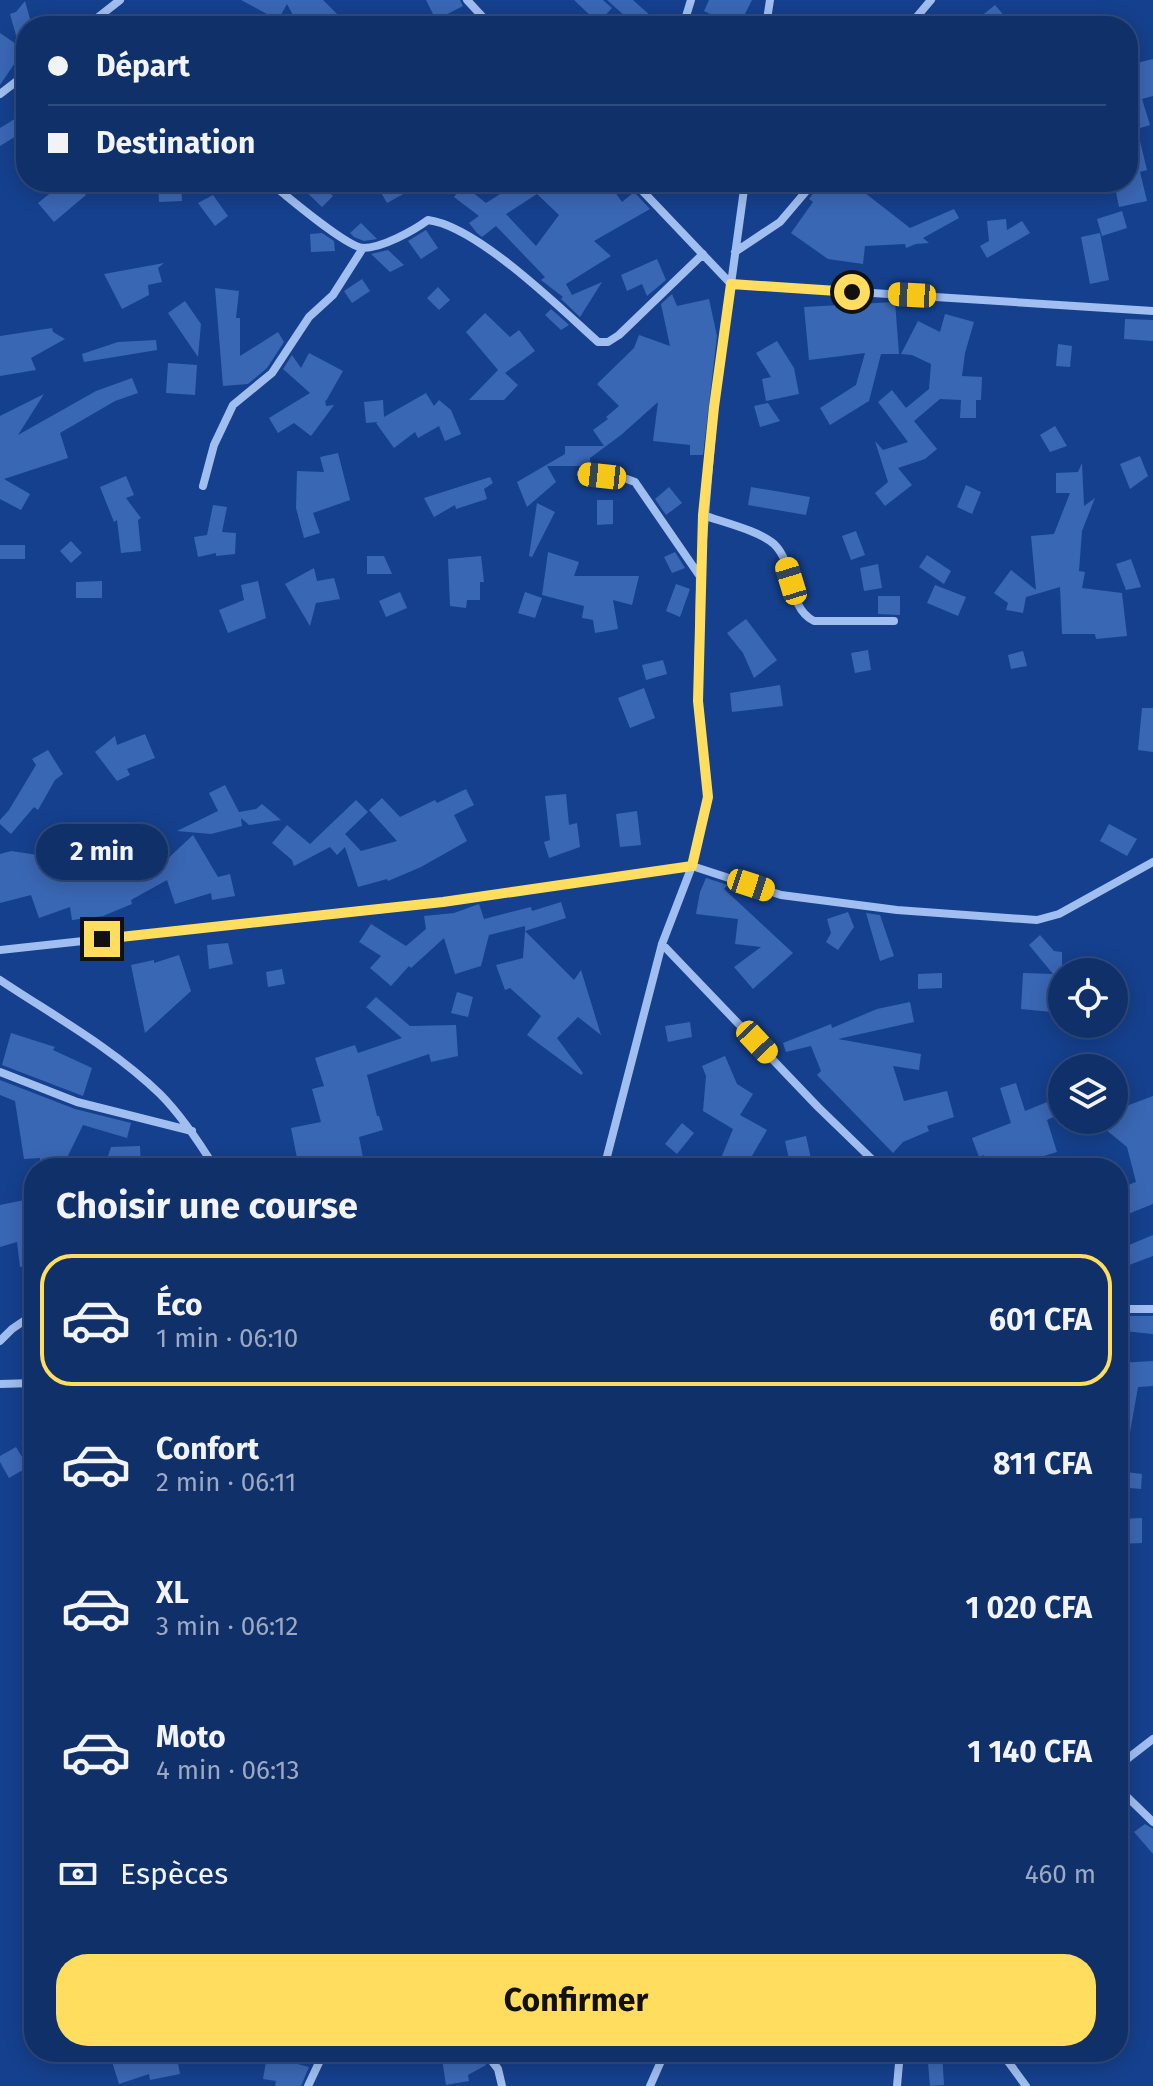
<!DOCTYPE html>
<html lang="fr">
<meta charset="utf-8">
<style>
body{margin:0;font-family:"Fira Sans",sans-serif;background:#1e3c72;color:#f1f3f6;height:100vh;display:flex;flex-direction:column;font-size:30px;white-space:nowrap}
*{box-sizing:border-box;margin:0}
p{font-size:26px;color:#9ca9c1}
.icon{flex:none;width:44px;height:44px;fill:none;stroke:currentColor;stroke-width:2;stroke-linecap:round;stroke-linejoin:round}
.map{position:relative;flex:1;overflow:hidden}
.details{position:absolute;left:24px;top:1158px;width:1104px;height:904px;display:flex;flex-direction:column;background:#10306a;border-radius:32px;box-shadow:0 4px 20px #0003,0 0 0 2px #304b7e}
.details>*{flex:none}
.guide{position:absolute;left:16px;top:16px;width:1122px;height:176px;border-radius:32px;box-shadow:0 4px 20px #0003,0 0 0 2px #304b7e;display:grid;align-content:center;height:176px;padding:0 32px;background:#10306a}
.tools{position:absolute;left:1048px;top:958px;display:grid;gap:16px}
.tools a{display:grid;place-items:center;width:80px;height:80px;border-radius:50%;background:#10306a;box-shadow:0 4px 20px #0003,0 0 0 2px #304b7e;font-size:40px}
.end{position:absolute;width:36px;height:36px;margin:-18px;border:10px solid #ffde5f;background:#111;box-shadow:0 0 0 4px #111}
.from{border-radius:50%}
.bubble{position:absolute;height:56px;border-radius:28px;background:#10306a;box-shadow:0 4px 20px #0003,0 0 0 2px #304b7e;font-size:26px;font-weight:700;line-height:56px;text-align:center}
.car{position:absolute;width:24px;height:48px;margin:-24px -12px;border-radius:10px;box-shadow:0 0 6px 2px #0007;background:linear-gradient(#f5c518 24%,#345 0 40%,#f5c518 0 76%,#345 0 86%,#f5c518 0)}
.guide b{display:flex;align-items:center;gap:28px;height:76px;font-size:30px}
.guide b+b{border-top:2px solid #304b7e}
.guide i{width:20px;height:20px;background:#f1f3f6}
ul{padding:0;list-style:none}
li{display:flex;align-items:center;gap:24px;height:132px;margin:0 16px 12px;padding:0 16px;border:4px solid transparent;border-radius:32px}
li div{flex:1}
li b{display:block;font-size:30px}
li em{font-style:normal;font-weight:700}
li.on{border-color:#ffde5f}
li>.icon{width:72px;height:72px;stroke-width:1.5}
h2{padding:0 32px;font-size:36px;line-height:96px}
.pay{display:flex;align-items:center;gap:20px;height:88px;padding:0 32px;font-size:30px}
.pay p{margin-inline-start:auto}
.primary-button{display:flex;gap:16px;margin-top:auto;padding:16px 32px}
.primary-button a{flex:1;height:92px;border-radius:32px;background:#ffde5f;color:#111;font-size:32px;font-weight:700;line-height:92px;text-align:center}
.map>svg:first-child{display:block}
.building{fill:#3a67b4;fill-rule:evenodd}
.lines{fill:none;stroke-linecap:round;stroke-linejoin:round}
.minor{stroke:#a0bef0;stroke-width:8}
.route{stroke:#ffde5f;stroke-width:10}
</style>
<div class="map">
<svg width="1153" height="2086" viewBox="0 0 1153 2086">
<rect width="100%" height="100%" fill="#15408d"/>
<path class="building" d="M241,0H323L349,26H326L317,18L299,26L287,4L278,20Z
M426,0H460L463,6L436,20Z
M574,0H603L612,8L598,23Z
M607,0H633L662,26H636Z
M709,0H752L739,26H734L704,11Z
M25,1L32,26H26V55L21,54L0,85V33L19,46L10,14L16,12Z
M995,5L1013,26H969Z
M1153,59V96L1142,99L1150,125L1137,129L1147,170L1140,172L1147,201L1119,207L1115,187L1128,184V65Z
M26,112V130L0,146V128Z
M64,182H75L86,195L54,222L38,203Z
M158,182H181L182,201L159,202Z
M296,182H319L333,196L322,207Z
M375,182H401L407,192L387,203Z
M519,182H608L622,202L634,192L650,209L594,241L611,256L566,284L572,295L602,282L580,317L561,299L563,297L541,280L545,277L496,226L482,237L477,233L469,223L479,216L454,197L463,185L486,203ZM537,194L559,215L536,246L506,214Z
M821,182H851L910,228L954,209L959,218L923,238L929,243L916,244L906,248L905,244L865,246L863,264L828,259L791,233L813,202L809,199Z
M213,195L228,216L215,226L198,203Z
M1122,211L1127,228L1102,236L1097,219Z
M1006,219L1007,230L1022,221L1030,233L987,258L980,246L989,241L987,221Z
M361,223L377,239L364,241L354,237L350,233Z
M426,230L438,248L421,259L408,241Z
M322,233L334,241L335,251L311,252L310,234Z
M1100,233L1109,280L1090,284L1081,237Z
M388,250L404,265L390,272L371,254Z
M657,259L666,280L647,296L642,284L627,291L621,275Z
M164,263L158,268L162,282L148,285L149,295L122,309L104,274Z
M362,279L370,291L352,303L344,291Z
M438,287L450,300L439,310L427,298Z
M215,288L239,291L236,318H240V356L278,332L284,342L267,368L248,384L223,386Z
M672,294L677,306L709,299L717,336L703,455H690V445L653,441L658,402L621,435L590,458V466H547L556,482L527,507L517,482L565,454V446H604L593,430L608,419L606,417L619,406L597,384L634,348L639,335L670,346L661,304Z
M185,301L201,324L198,357L168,313Z
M895,302L899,354H881L869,401L830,425L820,408L856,385L865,353L809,360L804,307Z
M551,309L558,315L569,325L561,330L545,315Z
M485,313L510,337L519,330L535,351L505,373L518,385L504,400H469L498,370L466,332Z
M945,314L974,322L965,353L962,376L982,377L981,400H976V418H960L961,400L940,399L914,421L937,449L925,459L898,468L912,485L885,506L875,493L888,482L875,441L883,450L908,442L878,402L892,390L906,408L929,389L931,364L912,355L901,354L918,321L940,332Z
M1125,319L1153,320V341L1124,339Z
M52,328L53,332L65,339L31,358L36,370L0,376V336Z
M156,340L157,350L84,362L82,354L118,342Z
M777,341L794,368L799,394L766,401L762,379L771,377L756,353Z
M1058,344L1072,346L1070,367L1056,366Z
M309,353L343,371L326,401L325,400L326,406L334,405L311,436L294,423L278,433L269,418L310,393L283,369L292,355L301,368Z
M168,363L197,365L195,395L166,393Z
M132,378L138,393L115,401L60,433L68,458L4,479L30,494L21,510L0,499V416L44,394L18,435L96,391Z
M426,393L434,406L439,400L451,410L461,434L445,441L439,426L418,438L415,432L394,448L376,423L378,422L366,423L364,402L383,400L384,417Z
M768,403L780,421L760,427L754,406Z
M1055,426L1067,446L1050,452L1040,435Z
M338,453L350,500L313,513L320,533L304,538L296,508L297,471L324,472L320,457Z
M1140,456L1148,476L1130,489L1120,464Z
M1082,463L1084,506L1095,498L1082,531L1079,571L1085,572L1082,588L1122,593L1127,636L1096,639L1095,634H1062L1060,587L1026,597L1023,613L1006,610L1008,603L994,593L1011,570L1036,590L1031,536L1054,534L1070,493H1056V473L1078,472Z
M126,476L134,495L126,498L141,518L138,520L141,551L121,553L117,520L114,522L100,487Z
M490,477L493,483L484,489L487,499L456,509L455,505L434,517L424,498Z
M966,485L981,492L972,514L957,507Z
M669,487L682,503L666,515L655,499Z
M751,487L810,497L806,515L748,505Z
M597,500H613V524L597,525Z
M537,503L555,512L532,557L529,556Z
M213,505L227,507L222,532L236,533L235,554L216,556V553L198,557L194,537L207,535Z
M856,531L865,555L851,560L842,536Z
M71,541L82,553L71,563L60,551Z
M0,545H25V559H0Z
M548,552L579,562L574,576H639L632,605L613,600L618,629L595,633L593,620L582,618L584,606L542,595Z
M675,552L685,568L672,573L664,557Z
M927,555L951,571L944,584L919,567Z
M367,556H384L392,574H367Z
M481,556L484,582H480V600H467L466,608L450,606L448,559Z
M1131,559L1141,587L1126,590L1116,564Z
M878,564L882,588L864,591L860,568Z
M314,568L317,581L334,578L340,599L316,603L310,626L285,584Z
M102,581V598H76V582Z
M258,581L266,618L228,633L219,610L244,600L241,585Z
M676,584L690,589L680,617L666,611Z
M935,585L966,597L958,616L927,603Z
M400,592L407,608L386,617L379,601Z
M525,592L542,598L535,618L518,613Z
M878,596H900V615L878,614Z
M746,619L777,660L754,678L743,653L727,633Z
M868,650L871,670L855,673L851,653Z
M1023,651L1027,666L1011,669L1008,655Z
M663,660L667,674L646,680L642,665Z
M780,685L783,706L732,712L730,693Z
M644,688L655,718L630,728L618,698Z
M1142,708H1153V752L1138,750Z
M145,734L155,758L127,769L130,775L117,781L95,752L115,736L117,745Z
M48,750L63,774L55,780L38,810L34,807L11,834L0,824V820L9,810L36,765L32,759Z
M225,785L239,812L256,809L262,804L281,820L249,825L241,818L242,826L211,834L177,831L218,811L209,793Z
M466,789L474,805L454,815L467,841L421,867L388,881L387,879L358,887L345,847L337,855L330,847L294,866L292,860L272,843L287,825L310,844L356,800L368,812L345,834L361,851L397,841L369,810L382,798L400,817L435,800L437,803Z
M566,794L569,825L577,823L580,847L549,858L544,842L550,840L545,796Z
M637,811L641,845L620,847L616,814Z
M1109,824L1137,839L1127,856L1100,841Z
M193,835L218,877L230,874L235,896L212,900L211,893L175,904L167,880L131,900L132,904L103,916L72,920L70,907L39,918L31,895L0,903V854L11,851L45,856L51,875L82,868L84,881L120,869L139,859L144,881Z
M706,878L728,885L724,889L793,953L753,989L734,967L761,947L735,944L738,919L696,914L700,892Z
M561,902L566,918L525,931V926L489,935L481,966L455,974L444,938L411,968L409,966L391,986L370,968L381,956L359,942L371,924L406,946L426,929L424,916L454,913L479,904L484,919L531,907L532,911Z
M848,912L854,927L838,950L826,942L831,933L827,919Z
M866,913L880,915L894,956L880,961Z
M525,931L574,980L581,970L601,1035L578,1017L557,1038L583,1073L581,1075L527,1035L541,1016L510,988L505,990L496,965L523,958Z
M1040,935L1054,951L1062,952V1013L1021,1009L1023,973L1053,974L1029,945Z
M228,943L233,964L209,969L207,945Z
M179,955L191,991L145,1033L131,965L154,960V963Z
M282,969L285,984L268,987L266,972Z
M942,973V988L918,989V974Z
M457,992L473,997L468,1017L451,1013Z
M376,997L410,1026L456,1025L458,1056L431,1062L429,1054L367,1075L377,1116H379L383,1130L359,1137L365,1168H299L291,1128L321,1122L312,1089L324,1086L315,1058L355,1045L358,1053L402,1038L366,1007Z
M910,1002L914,1022L838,1039L921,1054L919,1070L893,1066L904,1101L947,1091L954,1117L927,1126L929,1131L903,1142L893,1153L817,1075L821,1071L811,1046L786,1052L783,1043L831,1024L832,1028L877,1009Z
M690,1022L692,1037L668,1042L665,1026Z
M11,1033L55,1047L53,1050L92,1068L83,1096L2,1065Z
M725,1056L737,1084L753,1094L740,1115L767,1130L745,1168H731L719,1163L733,1129L703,1111L706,1076L702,1066Z
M0,1080L75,1109L131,1123L127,1138L83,1125L65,1162L40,1161V1158L24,1159L15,1101L0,1095Z
M1016,1083L1025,1111L1057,1098L1062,1113L1047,1120L1057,1152L1021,1163L1020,1160L988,1168L984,1155L979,1157L972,1138L1011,1123L1000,1088Z
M1153,1096V1204L1118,1218V1189L1136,1182L1127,1147L1094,1120H1116L1129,1105Z
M682,1123L694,1133L677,1154L665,1144Z
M806,1136L813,1168H791L785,1141Z
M140,1146L141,1168H104L111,1147Z
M34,1198V1265L20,1267L17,1242L0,1247V1205Z
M1153,1235V1256L1129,1265L1122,1248Z
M1126,1316H1153V1334L1124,1331Z
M1153,1361V1386L1138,1387L1126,1455L1118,1454V1416L1123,1388H1119L1118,1363Z
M16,1447L28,1467L9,1478L0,1462V1456Z
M1118,1471L1142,1474L1141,1489L1118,1487Z
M1142,1518V1543L1118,1544V1519Z
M1145,1824L1153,1829V1854L1134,1832Z
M109,2052H137L138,2056L176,2052L180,2074L150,2080L149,2074L119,2084Z
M478,2052L486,2065L468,2075L469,2081L446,2085L442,2059Z
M927,2052H942L944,2085L930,2086Z
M267,2056L309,2067L301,2086H275L276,2081L263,2079Z"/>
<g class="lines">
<path class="minor" d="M467,0L491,26
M87,26L120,0
M683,26L691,0
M766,26L770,0
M909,26L931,0
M0,94L26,74
M272,182L279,190C294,202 347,247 363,248C382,248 413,231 428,220C477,226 560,308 598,342H608L619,335L703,254
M745,182L731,284L1153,311
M735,252L780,222L814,182
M581,474L624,478L635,482L699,575
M203,486L214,445L233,405L272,373L309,317L333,295L363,248
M703,515C722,522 760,531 774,544C796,565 786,607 814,621H894
M662,944L818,1107L881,1168
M0,950L443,902L692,866L781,895L897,910L1037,920L1059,914L1153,862
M0,980C54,1016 114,1049 160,1094C182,1116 199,1142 215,1168
M0,1072L77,1102L192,1131
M604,1168L662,944L692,866L708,797L698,701L700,575L714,407L731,284L634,182
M1118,1309H1153
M0,1341L12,1329L34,1314
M0,1384L34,1383
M1118,1766L1153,1739
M1118,1788L1153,1822
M485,2052L498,2069L502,2086
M1001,2052L1026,2086
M308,2086L324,2052
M650,2086L665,2052
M897,2086L900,2052"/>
</g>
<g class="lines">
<path class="route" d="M102,939L443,902L692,866L708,797L698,701L703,515L714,407L731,284L852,292"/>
</g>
</svg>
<div class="tools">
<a><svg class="icon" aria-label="locate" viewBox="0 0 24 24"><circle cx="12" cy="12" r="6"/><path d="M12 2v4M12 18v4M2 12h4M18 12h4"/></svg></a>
<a><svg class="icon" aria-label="layers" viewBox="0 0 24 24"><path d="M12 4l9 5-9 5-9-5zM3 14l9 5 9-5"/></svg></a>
</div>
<i class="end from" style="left:852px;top:292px"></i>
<i class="end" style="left:102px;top:939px"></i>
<div class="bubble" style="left:36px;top:824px;width:132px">2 min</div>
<i class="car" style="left:912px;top:295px;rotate:273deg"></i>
<i class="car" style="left:602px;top:476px;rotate:276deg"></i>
<i class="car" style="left:791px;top:581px;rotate:343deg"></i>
<i class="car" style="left:751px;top:885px;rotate:108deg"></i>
<i class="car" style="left:757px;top:1042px;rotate:137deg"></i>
<div class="guide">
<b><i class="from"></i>Départ</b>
<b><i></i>Destination</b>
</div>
<section class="details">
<h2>Choisir une course</h2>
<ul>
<li class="on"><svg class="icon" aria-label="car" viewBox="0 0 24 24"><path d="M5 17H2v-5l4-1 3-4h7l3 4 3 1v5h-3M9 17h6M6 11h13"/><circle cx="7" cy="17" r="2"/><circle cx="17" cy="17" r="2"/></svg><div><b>Éco</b><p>1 min · 06:10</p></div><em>601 CFA</em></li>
<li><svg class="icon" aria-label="car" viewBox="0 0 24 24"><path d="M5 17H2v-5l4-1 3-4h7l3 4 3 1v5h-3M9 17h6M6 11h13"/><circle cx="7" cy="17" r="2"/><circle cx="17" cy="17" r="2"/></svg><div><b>Confort</b><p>2 min · 06:11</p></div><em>811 CFA</em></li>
<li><svg class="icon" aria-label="car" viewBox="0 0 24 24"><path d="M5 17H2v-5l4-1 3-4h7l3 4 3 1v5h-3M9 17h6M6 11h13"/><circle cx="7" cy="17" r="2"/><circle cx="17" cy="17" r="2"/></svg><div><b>XL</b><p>3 min · 06:12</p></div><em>1 020 CFA</em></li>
<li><svg class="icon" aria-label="car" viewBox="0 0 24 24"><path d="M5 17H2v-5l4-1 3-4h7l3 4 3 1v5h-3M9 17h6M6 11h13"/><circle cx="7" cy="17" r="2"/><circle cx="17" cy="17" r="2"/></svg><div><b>Moto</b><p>4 min · 06:13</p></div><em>1 140 CFA</em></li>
</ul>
<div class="pay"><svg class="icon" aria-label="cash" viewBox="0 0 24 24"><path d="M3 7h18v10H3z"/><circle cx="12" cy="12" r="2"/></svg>Espèces<p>460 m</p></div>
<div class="primary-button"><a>Confirmer</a></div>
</section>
</div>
